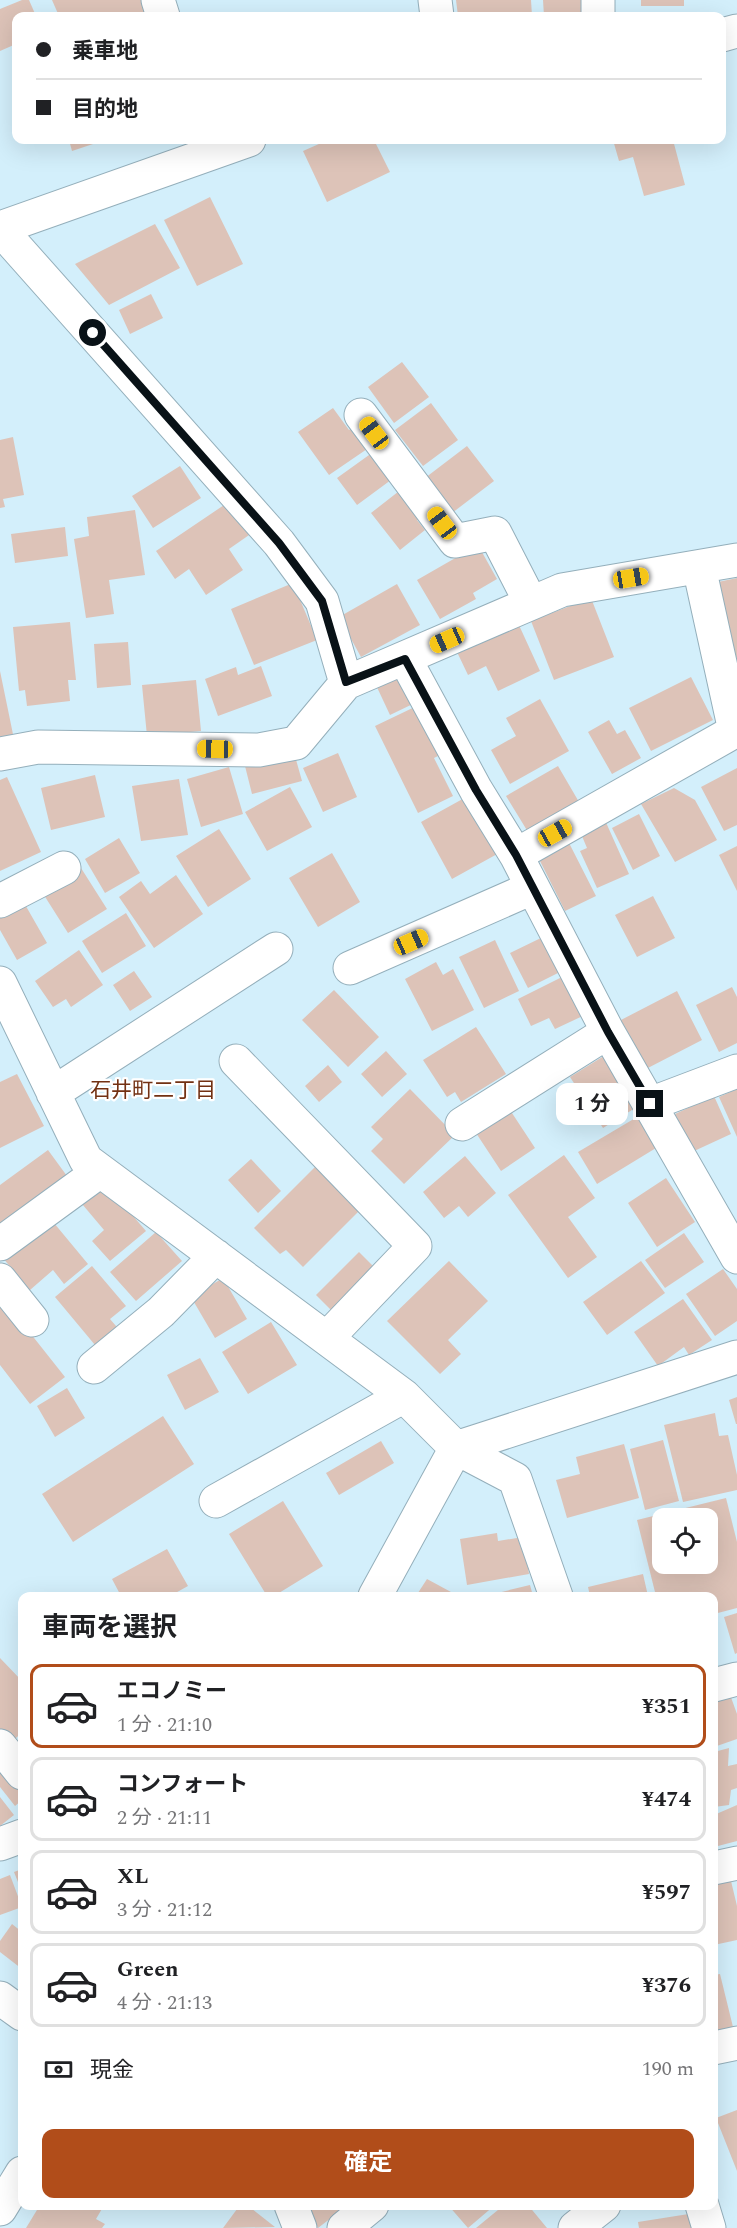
<!DOCTYPE html>
<html lang="ja">
<meta charset="utf-8">
<style>
body{margin:0;font-family:Spectral,"Noto Sans JP",serif;background:#f2f2f2;color:#202124;height:100vh;display:flex;flex-direction:column;font-size:22px;white-space:nowrap}
*{box-sizing:border-box;margin:0}
p{font-size:20px;color:#757577}
.icon{flex:none;width:33px;height:33px;fill:none;stroke:currentColor;stroke-width:2;stroke-linecap:round;stroke-linejoin:round}
.map{position:relative;flex:1;overflow:hidden}
.drawer{position:absolute;left:18px;top:1592px;width:700px;height:618px;display:flex;flex-direction:column;background:#fff;border-radius:12px;box-shadow:0 6px 24px #0002}
.drawer>*{flex:none}
.top-card{position:absolute;left:12px;top:12px;width:714px;height:132px;border-radius:12px;box-shadow:0 6px 24px #0002;display:grid;align-content:center;height:132px;padding:0 24px;background:#fff}
.controls{position:absolute;left:652px;top:1508px;display:grid;gap:12px}
.controls a{display:grid;place-items:center;width:66px;height:66px;border-radius:12px;background:#fff;box-shadow:0 6px 24px #0002;font-size:30px}
.end{position:absolute;width:27px;height:27px;margin:-14px;border:8px solid #091217;background:#fff;box-shadow:0 0 0 3px #fff}
.from{border-radius:50%}
.bubble{position:absolute;height:42px;border-radius:12px;background:#fff;box-shadow:0 6px 24px #0002;font-size:20px;font-weight:700;line-height:42px;text-align:center}
.car{position:absolute;width:18px;height:36px;margin:-18px -9px;border-radius:8px;box-shadow:0 0 4px 2px #0007;background:linear-gradient(#f5c518 24%,#345 0 40%,#f5c518 0 76%,#345 0 86%,#f5c518 0)}
.top-card b{display:flex;align-items:center;gap:21px;height:57px;font-size:22px}
.top-card b+b{border-top:2px solid #e0e0e0}
.top-card i{width:15px;height:15px;background:#202124}
ul{padding:0;list-style:none}
li{display:flex;align-items:center;gap:18px;height:84px;margin:0 12px 9px;padding:0 12px;border:3px solid #e0e0e0;border-radius:12px}
li div{flex:1}
li b{display:block;font-size:22px}
li em{font-style:normal;font-weight:700}
li.on{border-color:#b14d1a}
li>.icon{width:54px;height:54px;stroke-width:1.5}
h2{padding:0 24px;font-size:27px;line-height:72px}
.pay{display:flex;align-items:center;gap:15px;height:66px;padding:0 24px;font-size:22px}
.pay p{margin-inline-start:auto}
.button{display:flex;gap:12px;margin-top:auto;padding:12px 24px}
.button a{flex:1;height:69px;border-radius:12px;background:#b14d1a;color:#fff;font-size:24px;font-weight:700;line-height:69px;text-align:center}
.map>svg:first-child{display:block}
.building{fill:#ddc3b8;fill-rule:evenodd}
.lines{fill:none;stroke-linecap:round;stroke-linejoin:round}
.minor-casing{stroke:#94afbb;stroke-width:35}
.minor{stroke:#fff;stroke-width:33}
.route{stroke:#091217;stroke-width:8}
.labels{text-anchor:middle;stroke-width:4.5;stroke-linejoin:round;paint-order:stroke}
.neighbourhood-label{font-size:21px;fill:#723113;stroke:#fff}
</style>
<div class="map">
<svg width="737" height="2228" viewBox="0 0 737 2228">
<rect width="100%" height="100%" fill="#d3effb"/>
<path class="building" d="M22,0H29L36,16H16V44L0,51V9Z
M52,0H151L152,16H59Z
M456,0H531L532,16H458Z
M543,0H589L590,16H544Z
M641,0H684V6H641Z
M69,140H105L72,151Z
M328,140H356L357,142L374,140L390,172L327,202L303,151Z
M613,140H673L685,185L644,196L633,157L619,161Z
M210,197L243,264L197,286L164,220Z
M155,224L180,268L109,305L75,264Z
M151,294L163,318L130,334L119,310Z
M402,362L429,397L394,423L368,387Z
M431,403L458,440L423,466L395,430Z
M333,408L349,430L355,426L370,447L329,475L298,432Z
M13,437L24,495L3,499L5,507L0,508V440Z
M467,446L494,481L452,513L425,478Z
M376,450L395,477L357,505L337,478Z
M180,466L201,498L153,528L132,496Z
M403,488L424,514L417,520L425,530L400,550L371,513Z
M230,501L252,533L229,549L243,570L206,595L189,569L175,579L156,551Z
M135,510L145,575L109,580L114,614L86,618L74,539L89,536L87,517Z
M65,527L68,556L15,563L11,534Z
M478,545L497,579L473,593L476,599L440,619L417,580Z
M737,578V667L718,582Z
M293,583L317,640L254,665L231,609Z
M397,584L420,625L361,657L339,617Z
M591,598L614,657L554,680L531,621Z
M70,622L76,680H68L70,701L27,706L25,690L19,691L13,627Z
M518,623L540,671L498,691L486,666L468,675L457,652Z
M128,642L131,685L97,688L94,644Z
M261,666L272,696L218,716L205,679L236,667L238,675Z
M403,669L419,701L390,715L375,683Z
M0,671L15,744L0,747Z
M691,677L713,720L651,751L629,708Z
M196,680L201,731L147,736L142,685Z
M540,699L569,751L510,784L491,750L516,736L506,718Z
M423,703L446,752L434,758L453,796L418,813L375,726Z
M609,720L617,734L625,730L641,758L612,774L588,732Z
M293,749L302,781L252,794L244,762Z
M338,753L357,797L323,812L303,768Z
M558,766L579,802L528,832L506,796Z
M229,767L243,814L201,827L187,779Z
M737,768V825L724,831L701,787Z
M95,775L105,817L51,830L41,788Z
M7,777L41,852L0,871V780Z
M179,779L188,835L141,841L132,786Z
M290,787L312,827L267,851L245,812Z
M674,788L695,800L717,840L675,862L641,804Z
M468,796L499,853L452,879L421,822Z
M639,814L660,856L633,870L612,828Z
M604,818L629,874L597,888L580,851L587,848L579,829Z
M219,829L251,879L208,907L176,856Z
M119,838L140,873L105,893L85,859Z
M567,839L596,896L565,911L536,853Z
M737,846V891L719,855Z
M332,853L360,902L318,927L289,878Z
M81,868L107,909L68,933L42,892Z
M176,875L203,914L154,948L119,897L141,881L150,894Z
M653,896L675,938L637,957L615,915Z
M23,901L47,943L17,960L0,930V915Z
M126,913L146,946L102,973L82,941Z
M545,936L562,971L528,988L510,953Z
M495,940L519,991L484,1008L459,957Z
M79,950L103,985L71,1007L66,999L53,1007L35,981Z
M436,962L443,975L453,969L474,1010L432,1031L405,979Z
M134,971L152,997L130,1011L113,985Z
M568,974L587,1014L555,1029L549,1018L531,1026L518,999Z
M732,987L737,997V1043L719,1052L696,1005Z
M334,990L379,1037L348,1067L302,1020Z
M677,991L702,1040L644,1070L619,1021Z
M476,1027L506,1074L461,1102L455,1092L447,1097L423,1060Z
M386,1051L407,1074L382,1097L361,1074Z
M607,1054L640,1105L603,1128L570,1077Z
M328,1065L342,1082L319,1102L305,1086Z
M17,1074L44,1126L0,1148V1082Z
M410,1089L455,1135L404,1184L371,1151L383,1139L371,1127Z
M737,1089V1137L719,1097Z
M714,1096L731,1134L692,1152L675,1114Z
M510,1110L535,1148L501,1171L476,1133Z
M637,1117L656,1148L597,1184L578,1152Z
M48,1150L67,1176L0,1224V1185Z
M564,1155L595,1198L568,1217L597,1257L568,1278L508,1195Z
M465,1156L496,1193L468,1217L459,1206L444,1218L423,1192Z
M251,1159L281,1191L258,1213L228,1180Z
M315,1167L359,1211L303,1267L286,1250L280,1254L254,1228Z
M100,1178L146,1231L110,1261L92,1241L104,1230L77,1198Z
M666,1178L695,1222L657,1247L628,1203Z
M49,1217L88,1264L64,1284L53,1270L30,1290L2,1257Z
M156,1232L182,1261L136,1301L110,1272Z
M684,1233L704,1262L665,1288L645,1260Z
M359,1252L380,1273L336,1315L316,1295Z
M449,1261L488,1301L448,1340L461,1354L440,1374L387,1321Z
M641,1261L665,1293L607,1335L583,1302Z
M92,1266L126,1306L110,1319L122,1333L100,1351L55,1297Z
M723,1269L737,1289V1321L715,1336L686,1294Z
M223,1278L247,1319L215,1338L191,1297Z
M0,1295L65,1377L30,1404L0,1365Z
M683,1299L712,1340L689,1355L684,1347L658,1366L634,1332Z
M271,1322L297,1365L248,1394L222,1352Z
M200,1358L219,1392L185,1410L167,1375Z
M67,1388L85,1418L55,1437L37,1406Z
M737,1397V1424H736L729,1400Z
M715,1413L719,1436L728,1435L737,1475V1490L683,1502L664,1425Z
M163,1416L194,1464L73,1542L42,1494Z
M663,1440L679,1501L645,1510L630,1449Z
M381,1441L394,1463L339,1495L326,1473Z
M624,1444L639,1498L567,1518L556,1480L580,1474L576,1457Z
M726,1498L737,1542V1608L714,1614V1596H656L637,1520ZM663,1518H708V1563H663Z
M283,1501L323,1566L274,1596H267L229,1534Z
M497,1533L498,1541L523,1537L529,1574L467,1585L460,1539Z
M167,1549L188,1586L170,1596H121L112,1579Z
M643,1574L648,1596H590L588,1587Z
M427,1579L451,1592L452,1596H416Z
M530,1585L533,1596H489V1595Z
M737,1613V1653L735,1654L724,1617Z
M0,1658L22,1681V1732L10,1744L0,1734Z
M728,1689L737,1714V1739L714,1747V1694Z
M729,1748L728,1766L737,1764V1788L731,1790L729,1805L714,1807V1752Z
M0,1754L22,1784V1800L15,1806L0,1787Z
M0,1797L14,1815L0,1826Z
M737,1805V1841L718,1846L714,1815Z
M22,1869V1892L14,1872Z
M10,1875L22,1907L0,1915V1879Z
M731,1881L737,1906V1940L714,1945V1885Z
M12,1924L22,1932V1969L0,1952V1941Z
M720,1974L733,2027L714,2032V1975Z
M737,2110V2171L716,2118Z
M40,2205H101L103,2207L96,2219L105,2224L102,2228H26Z
M240,2205H247L275,2227L223,2228Z
M307,2205H348L318,2228Z
M448,2205H495L468,2228Z
M504,2205H528L547,2228H476Z
M695,2213L697,2228H639L638,2222Z"/>
<g class="lines">
<defs>
<path id="minor" d="M158,0L163,16
M435,0L437,16
M598,0V16
M722,35L737,31
M0,228L249,140
M0,229L279,543L322,601L346,683
M361,415L455,541L495,533L531,603
M405,659L476,790L516,855L608,1032L737,1257
M0,754L38,747L259,750L296,743L346,683L562,590L737,560
M516,855L735,731L699,567
M0,901L64,868
M350,968L532,888
M0,983L86,1160L404,1396L456,1448L515,1479L556,1596
M236,1061L415,1246L328,1337
M53,1093L276,949
M650,1104L737,1071
M462,1124L608,1032
M0,1244L100,1171
M0,1280L32,1320
M94,1367L161,1312L216,1256
M216,1501L404,1396
M375,1596L456,1448L737,1357
M714,1685L737,1679
M0,1746L22,1773
M0,1844L22,1836
M714,1868L737,1863
M0,1998L22,2014
M714,2048L737,2043
M291,2205L300,2228
M702,2205L709,2228
M0,2209L22,2173
M344,2228L372,2205
M575,2228L604,2205"/>
</defs>
<use href="#minor" class="minor-casing"/>
<use href="#minor" class="minor"/>
</g>
<g class="lines">
<path class="route" d="M93,333L279,543L322,601L346,682L405,659L476,790L516,855L608,1032L650,1104"/>
</g>
<g class="labels">
<g class="neighbourhood-label">
<text x="153" y="1097">石井町二丁目</text>
</g>
</g>
</svg>
<div class="controls">
<a><svg class="icon" aria-label="locate" viewBox="0 0 24 24"><circle cx="12" cy="12" r="6"/><path d="M12 2v4M12 18v4M2 12h4M18 12h4"/></svg></a>
</div>
<i class="end from" style="left:93px;top:333px"></i>
<i class="end" style="left:650px;top:1104px"></i>
<div class="bubble" style="left:556px;top:1083px;width:72px">1 分</div>
<i class="car" style="left:374px;top:433px;rotate:323deg"></i>
<i class="car" style="left:442px;top:523px;rotate:323deg"></i>
<i class="car" style="left:631px;top:578px;rotate:81deg"></i>
<i class="car" style="left:447px;top:640px;rotate:246deg"></i>
<i class="car" style="left:215px;top:749px;rotate:271deg"></i>
<i class="car" style="left:555px;top:833px;rotate:61deg"></i>
<i class="car" style="left:411px;top:942px;rotate:66deg"></i>
<div class="top-card">
<b><i class="from"></i>乗車地</b>
<b><i></i>目的地</b>
</div>
<section class="drawer">
<h2>車両を選択</h2>
<ul>
<li class="on"><svg class="icon" aria-label="car" viewBox="0 0 24 24"><path d="M5 17H2v-5l4-1 3-4h7l3 4 3 1v5h-3M9 17h6M6 11h13"/><circle cx="7" cy="17" r="2"/><circle cx="17" cy="17" r="2"/></svg><div><b>エコノミー</b><p>1 分 · 21:10</p></div><em>¥351</em></li>
<li><svg class="icon" aria-label="car" viewBox="0 0 24 24"><path d="M5 17H2v-5l4-1 3-4h7l3 4 3 1v5h-3M9 17h6M6 11h13"/><circle cx="7" cy="17" r="2"/><circle cx="17" cy="17" r="2"/></svg><div><b>コンフォート</b><p>2 分 · 21:11</p></div><em>¥474</em></li>
<li><svg class="icon" aria-label="car" viewBox="0 0 24 24"><path d="M5 17H2v-5l4-1 3-4h7l3 4 3 1v5h-3M9 17h6M6 11h13"/><circle cx="7" cy="17" r="2"/><circle cx="17" cy="17" r="2"/></svg><div><b>XL</b><p>3 分 · 21:12</p></div><em>¥597</em></li>
<li><svg class="icon" aria-label="car" viewBox="0 0 24 24"><path d="M5 17H2v-5l4-1 3-4h7l3 4 3 1v5h-3M9 17h6M6 11h13"/><circle cx="7" cy="17" r="2"/><circle cx="17" cy="17" r="2"/></svg><div><b>Green</b><p>4 分 · 21:13</p></div><em>¥376</em></li>
</ul>
<div class="pay"><svg class="icon" aria-label="cash" viewBox="0 0 24 24"><path d="M3 7h18v10H3z"/><circle cx="12" cy="12" r="2"/></svg>現金<p>190 m</p></div>
<div class="button"><a>確定</a></div>
</section>
</div>
